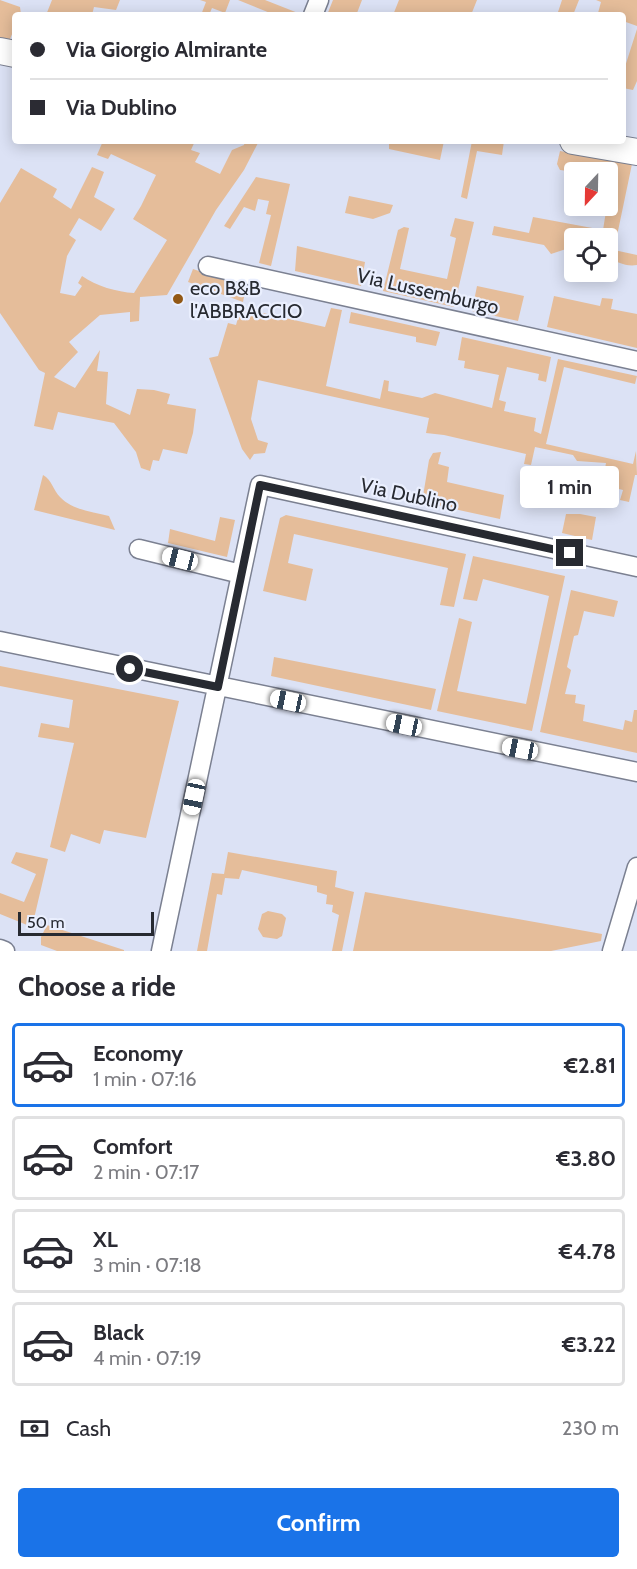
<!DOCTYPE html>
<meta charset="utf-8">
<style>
body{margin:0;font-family:Cabin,sans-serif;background:#f2f2f3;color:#2b2b33;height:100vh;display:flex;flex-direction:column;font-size:22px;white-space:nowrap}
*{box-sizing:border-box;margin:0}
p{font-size:20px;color:#7c7c81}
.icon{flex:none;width:33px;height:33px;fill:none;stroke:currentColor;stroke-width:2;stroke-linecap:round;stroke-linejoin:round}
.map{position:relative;height:951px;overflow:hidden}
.sheet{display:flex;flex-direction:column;background:#fff;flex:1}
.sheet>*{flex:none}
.hud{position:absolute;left:12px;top:12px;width:614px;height:132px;border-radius:6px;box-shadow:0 3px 15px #0003;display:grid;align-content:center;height:132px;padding:0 18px;background:#fff}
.needle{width:39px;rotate:202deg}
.fabs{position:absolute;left:564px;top:162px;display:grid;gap:12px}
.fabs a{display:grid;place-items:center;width:54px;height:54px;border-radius:6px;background:#fff;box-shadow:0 3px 15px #0003;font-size:30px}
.scale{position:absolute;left:18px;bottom:15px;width:136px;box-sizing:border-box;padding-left:6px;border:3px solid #272a31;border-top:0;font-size:16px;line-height:21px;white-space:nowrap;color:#272a31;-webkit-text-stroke:4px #eaeffe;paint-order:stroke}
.end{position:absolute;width:27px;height:27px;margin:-14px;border:8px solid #272a31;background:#fff;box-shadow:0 0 0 3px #fff}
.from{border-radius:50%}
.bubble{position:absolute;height:42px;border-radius:6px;background:#fff;box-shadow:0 3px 15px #0003;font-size:20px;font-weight:700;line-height:42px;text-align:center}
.car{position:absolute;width:18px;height:36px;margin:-18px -9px;border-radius:8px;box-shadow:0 0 4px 2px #0007;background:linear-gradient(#fff 24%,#345 0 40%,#fff 0 76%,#345 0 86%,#fff 0)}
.hud b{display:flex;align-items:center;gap:21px;height:57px;font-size:22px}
.hud b+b{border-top:2px solid #e1e1e2}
.hud i{width:15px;height:15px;background:#2b2b33}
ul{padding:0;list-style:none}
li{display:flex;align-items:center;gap:18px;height:84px;margin:0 12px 9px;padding:0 6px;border:3px solid #e1e1e2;border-radius:6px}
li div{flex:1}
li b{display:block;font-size:22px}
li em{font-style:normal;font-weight:700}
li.current{border-color:#1a73e8}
li>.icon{width:54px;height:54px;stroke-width:1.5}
h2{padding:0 18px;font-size:27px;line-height:72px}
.pay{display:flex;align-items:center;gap:15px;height:66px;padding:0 18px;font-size:22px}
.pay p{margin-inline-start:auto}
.cta{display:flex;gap:12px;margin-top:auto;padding:12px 18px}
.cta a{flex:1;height:69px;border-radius:6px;background:#1a73e8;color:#fff;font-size:24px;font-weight:700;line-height:69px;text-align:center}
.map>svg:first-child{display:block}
.green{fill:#e5bd9a}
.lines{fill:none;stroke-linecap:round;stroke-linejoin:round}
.street-casing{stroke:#7b8091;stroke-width:21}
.secondary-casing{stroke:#7b8091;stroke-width:28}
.street{stroke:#fff;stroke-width:18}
.secondary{stroke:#fff;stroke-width:26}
.route{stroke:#272a31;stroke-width:8}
.poi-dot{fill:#925815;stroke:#eaeffe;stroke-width:2}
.labels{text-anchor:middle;stroke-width:4.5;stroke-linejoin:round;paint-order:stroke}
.poi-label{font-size:20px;fill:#272a31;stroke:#eaeffe;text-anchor:start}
.street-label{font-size:20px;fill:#272a31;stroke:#eaeffe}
</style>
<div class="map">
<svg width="637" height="951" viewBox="0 0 637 951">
<rect width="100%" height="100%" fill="#dce2f5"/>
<path class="green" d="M0,0L20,7L21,14L15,15V27L10,39L0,38Z
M52,0H120L116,10L94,7L92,15H46Z
M200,0H230L225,13L212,8L209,15H201L206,2Z
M238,0H265L298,13L297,15H275Z
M333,0H362L357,13L362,15H327Z
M399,0H477L471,15H393Z
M562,0H579L573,15H557Z
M596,0H637V26L623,21L622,15H605L598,13L601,2Z
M637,29V81L633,90L623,88V73Z
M103,141H195L191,150L200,153L195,162L220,174L232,150L244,145L245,141H259L244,170L216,210L167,295L140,297L139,321L130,322V312L100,315L69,342L78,352L54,377L75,388L100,350L97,371L108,372L106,404L130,415L137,389L154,390L170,394L167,404L196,409L193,433L187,454L163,449L159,461L153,460L150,471L141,468L136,452L114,423L58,412L53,430L34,426L45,373L39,370L0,313V203L21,168L57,189L53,197L71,209L92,167L104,172L94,197L115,209L101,231L79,218L69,235L76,240L67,256L60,293L75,296L82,286L78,283L82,276C96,286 117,292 134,293L167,240L133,219L141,206L156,175L111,154L108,159L97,155Z
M389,141H444L440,160L389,149Z
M472,141H504L502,155L477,151L467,199L461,197Z
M560,151L632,164L614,250L637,255V265C626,267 616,262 608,256V238H574V254L572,247L551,254L544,245L492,235L494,226L529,233L533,217L603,230L610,186L608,185V172H575L560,170L557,164Z
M256,177L290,184L271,266L259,263L271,215L266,214L269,201L258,199L255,211L244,207L230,229L224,226Z
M349,196L393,205L390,213L373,219L345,213Z
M455,218L474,222L454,307L383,291L398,230L404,227L409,228L400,269L447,279L456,238L450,236Z
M297,246L365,262L361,286L295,271Z
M193,269L246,287L243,302L188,282Z
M477,286L524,296L518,321L472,311Z
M554,296L600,306L602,298L613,299L611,309L637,314V348L547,327Z
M241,308L325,327L331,308L342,310L326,386L380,399L384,380L389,381L388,391L422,398L435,393L492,408L499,375L464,368L465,361L458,360L462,337L551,357L546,382L538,380L539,374L507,367L499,400L506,402L504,411L536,418L534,431L541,434L558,359L637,376L635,384L564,367L546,444L633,464L636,451L637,475H635L629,502L620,500L623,490L602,485L606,463L577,461L573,455L535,447L531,465L524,464L526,454L444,435L426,433L429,418L258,380L251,419L258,440L268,443L265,453L254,454L250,460L242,449L209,358L218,356L228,323L236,325Z
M351,312L440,332L436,346L416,342V337L349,323Z
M441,452L438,464L449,467L447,482L504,495L500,519L422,502L429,460L433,453Z
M43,475C52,480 53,490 60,497C72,510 93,512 109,516L115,530L34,510Z
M566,514H580L596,517L592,540L562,533Z
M286,515L466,554L454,607L440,605L448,568L294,534L288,563L313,569L306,601L263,591L280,518Z
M220,517L235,520L227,557L168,543L170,529L215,541Z
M473,556L565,576L532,731L437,711L459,618L472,622L457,691L526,704L549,596L483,579L477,601L463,599Z
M571,590L618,601L614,617L584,611L578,635L574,636L567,667L571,670L565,694L576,695L575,703L585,705L583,721L623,730L625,720L632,722L634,710H637V753L540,732Z
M274,657L436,689L431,710L271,676Z
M0,666L179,701L146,838L104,830L100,844L71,834L65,852L50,847L74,743L38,737L41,723L69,728L73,700L0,686Z
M16,852L48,859L32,927L0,914V893L24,902L36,874L11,863Z
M228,852L337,871L335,887L354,892L342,951H332L339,915L332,912L333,905L326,904L327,895L317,892V886L242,870L239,879L225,878L222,895L217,894L207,951H197L212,873L224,874Z
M365,892L602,934L601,941L551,951H353Z
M268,911L282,914L286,918L282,936L277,939L263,937L258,929L262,914Z
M47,925L124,950V951H57L41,945V937Z"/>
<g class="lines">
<defs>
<path id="street" d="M313,15L319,0
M208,266L637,361
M139,549L241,574
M0,641L637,772
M0,949L5,951
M161,951L260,485L637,567
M612,951L637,867"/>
<path id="secondary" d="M0,51L15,54
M573,141L637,152"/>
</defs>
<use href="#street" class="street-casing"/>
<use href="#secondary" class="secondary-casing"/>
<use href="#street" class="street"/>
<use href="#secondary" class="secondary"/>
</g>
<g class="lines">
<path class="route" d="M130,669L218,687L260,485L570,553"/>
</g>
<circle class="poi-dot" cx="178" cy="299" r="6"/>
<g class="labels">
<g class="poi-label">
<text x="190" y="295">eco B&amp;B<tspan x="190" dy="23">l'ABBRACCIO</tspan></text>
</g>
<g class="street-label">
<text transform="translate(428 291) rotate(13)" y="7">Via Lussemburgo</text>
<text transform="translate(409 495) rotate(12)" y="7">Via Dublino</text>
</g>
</g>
</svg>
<div class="fabs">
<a><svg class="needle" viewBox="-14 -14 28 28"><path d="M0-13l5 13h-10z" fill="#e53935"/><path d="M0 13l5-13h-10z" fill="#7c7c81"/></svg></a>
<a><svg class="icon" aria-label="locate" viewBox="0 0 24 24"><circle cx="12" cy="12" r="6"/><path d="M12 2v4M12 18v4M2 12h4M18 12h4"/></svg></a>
</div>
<div class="scale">50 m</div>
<i class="end from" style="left:130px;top:669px"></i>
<i class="end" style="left:570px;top:553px"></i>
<div class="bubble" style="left:520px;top:466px;width:99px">1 min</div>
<i class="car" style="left:180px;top:559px;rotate:284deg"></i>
<i class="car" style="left:288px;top:701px;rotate:282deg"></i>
<i class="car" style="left:404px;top:725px;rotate:282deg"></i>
<i class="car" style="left:520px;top:749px;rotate:281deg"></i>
<i class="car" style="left:194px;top:797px;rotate:192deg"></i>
<div class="hud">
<b><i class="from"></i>Via Giorgio Almirante</b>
<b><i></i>Via Dublino</b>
</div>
</div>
<section class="sheet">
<h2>Choose a ride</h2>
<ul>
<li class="current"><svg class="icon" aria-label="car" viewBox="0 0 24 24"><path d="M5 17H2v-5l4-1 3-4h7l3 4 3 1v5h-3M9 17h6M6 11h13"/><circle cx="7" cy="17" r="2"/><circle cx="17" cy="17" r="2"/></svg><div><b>Economy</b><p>1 min · 07:16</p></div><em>€2.81</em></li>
<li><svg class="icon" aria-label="car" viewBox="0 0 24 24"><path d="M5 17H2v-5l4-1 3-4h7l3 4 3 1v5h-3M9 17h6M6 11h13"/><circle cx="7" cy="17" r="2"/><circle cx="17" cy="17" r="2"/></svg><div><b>Comfort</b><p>2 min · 07:17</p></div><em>€3.80</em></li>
<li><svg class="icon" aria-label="car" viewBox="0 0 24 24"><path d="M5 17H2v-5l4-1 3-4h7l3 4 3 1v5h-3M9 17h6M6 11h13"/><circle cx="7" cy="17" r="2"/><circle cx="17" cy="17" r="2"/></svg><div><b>XL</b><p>3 min · 07:18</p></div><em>€4.78</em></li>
<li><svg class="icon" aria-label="car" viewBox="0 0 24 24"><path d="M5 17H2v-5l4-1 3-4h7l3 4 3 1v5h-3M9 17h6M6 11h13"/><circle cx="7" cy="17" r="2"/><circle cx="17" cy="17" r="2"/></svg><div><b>Black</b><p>4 min · 07:19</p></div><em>€3.22</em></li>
</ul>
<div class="pay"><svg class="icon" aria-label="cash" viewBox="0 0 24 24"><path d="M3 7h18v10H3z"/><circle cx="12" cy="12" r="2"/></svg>Cash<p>230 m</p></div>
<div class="cta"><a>Confirm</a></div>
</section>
